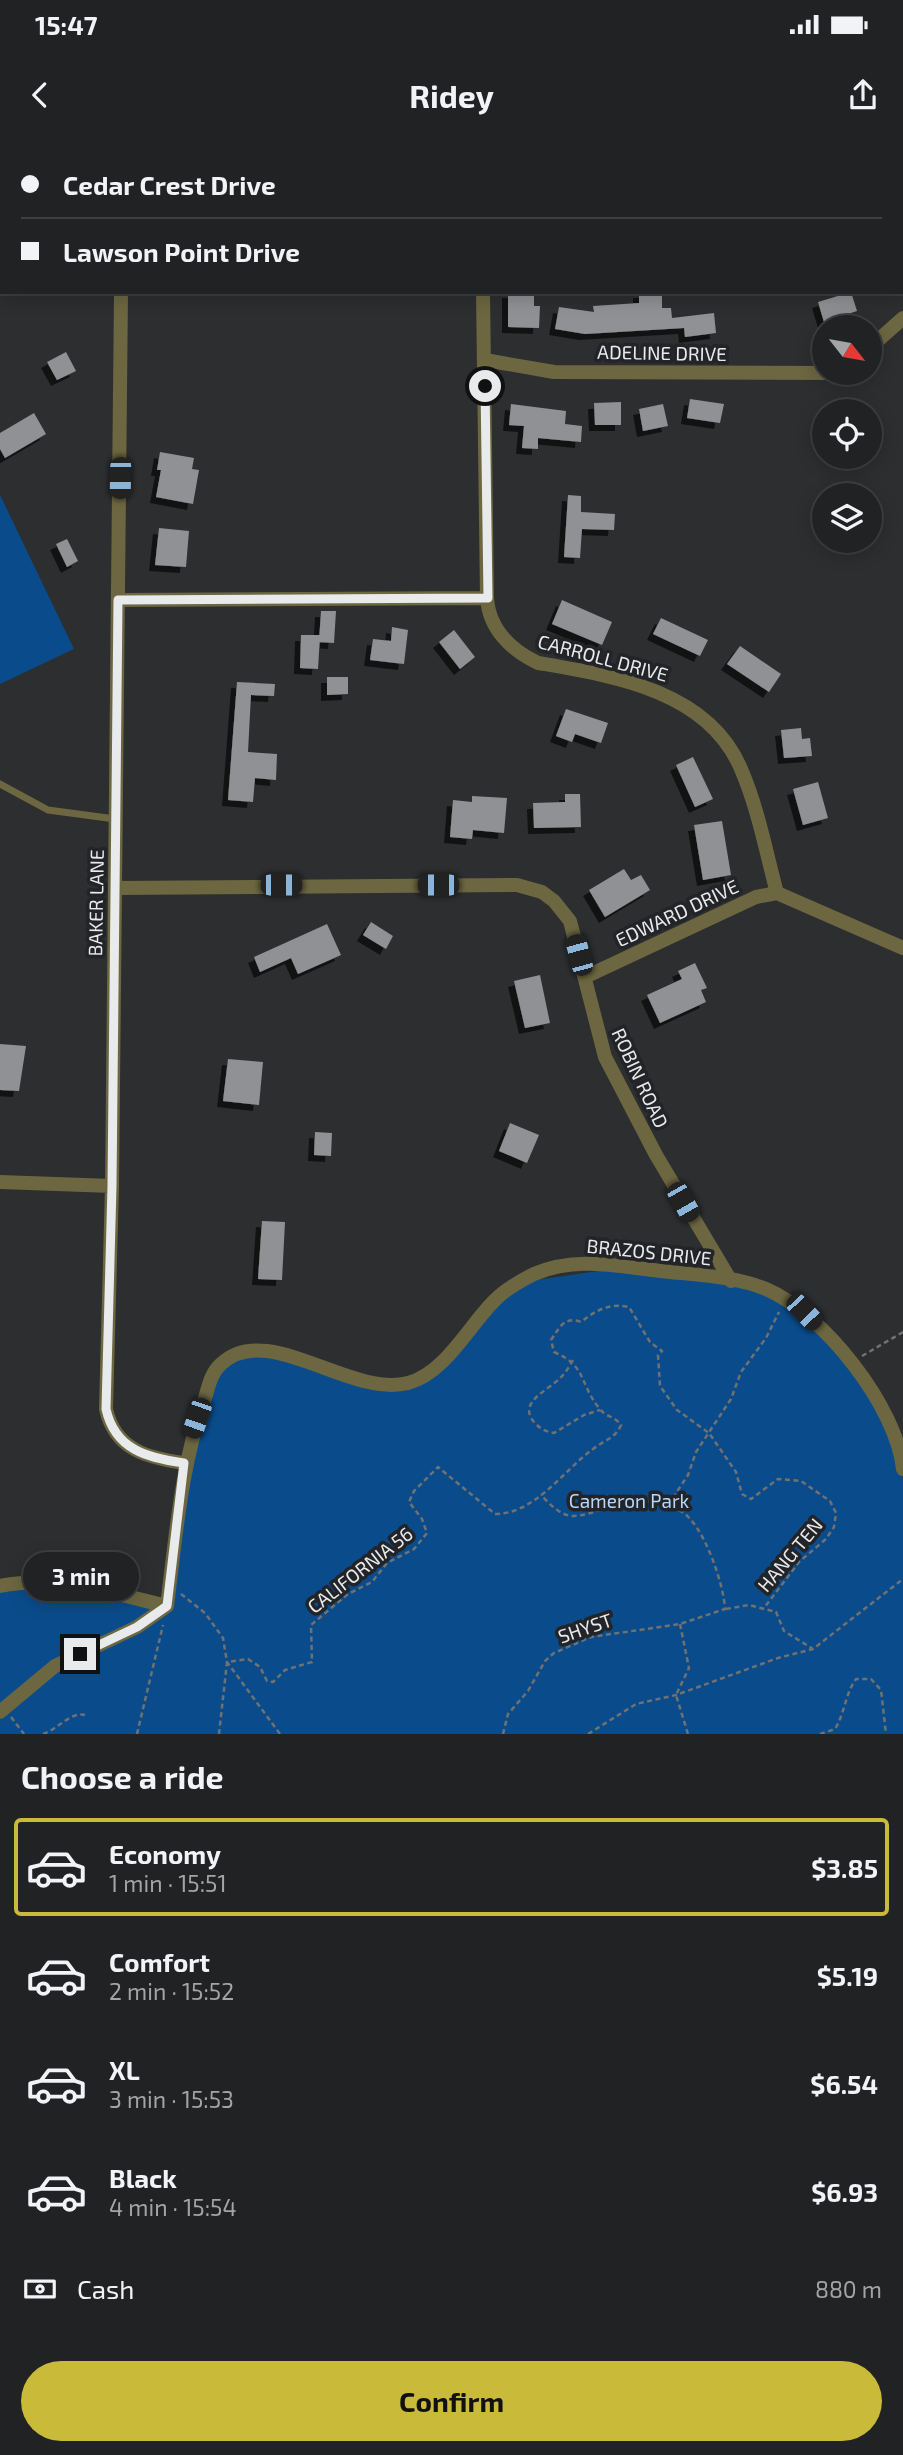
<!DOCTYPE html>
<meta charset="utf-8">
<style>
body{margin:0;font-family:"Exo 2",sans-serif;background:#292a2c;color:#f1f3f6;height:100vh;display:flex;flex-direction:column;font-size:26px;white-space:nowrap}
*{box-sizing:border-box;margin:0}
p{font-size:23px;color:#a2a4a6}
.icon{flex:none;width:38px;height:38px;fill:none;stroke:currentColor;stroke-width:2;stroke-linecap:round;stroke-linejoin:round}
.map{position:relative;height:1594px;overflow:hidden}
.panel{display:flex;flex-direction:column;background:#212224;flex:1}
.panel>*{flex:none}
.hud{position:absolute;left:0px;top:0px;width:903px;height:154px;box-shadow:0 4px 18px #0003,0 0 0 2px #3e3f41;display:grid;align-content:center;height:154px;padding:0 21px;background:#212224}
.needle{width:46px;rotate:121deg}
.tools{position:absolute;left:812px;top:175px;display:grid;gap:14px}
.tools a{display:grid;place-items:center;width:70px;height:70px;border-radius:50%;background:#212224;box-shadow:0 4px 18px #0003,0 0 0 2px #3e3f41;font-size:35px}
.end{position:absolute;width:32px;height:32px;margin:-16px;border:9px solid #e8eaeb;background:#111;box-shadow:0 0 0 4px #111}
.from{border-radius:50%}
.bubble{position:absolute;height:49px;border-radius:24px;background:#212224;box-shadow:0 4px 18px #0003,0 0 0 2px #3e3f41;font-size:23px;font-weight:700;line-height:49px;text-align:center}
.car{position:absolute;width:21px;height:42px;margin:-21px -10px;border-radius:9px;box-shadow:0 0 5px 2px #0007;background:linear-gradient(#222 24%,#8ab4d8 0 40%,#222 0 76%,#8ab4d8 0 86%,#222 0)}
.hud b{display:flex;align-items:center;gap:24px;height:66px;font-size:26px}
.hud b+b{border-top:2px solid #3e3f41}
.hud i{width:18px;height:18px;background:#f1f3f6}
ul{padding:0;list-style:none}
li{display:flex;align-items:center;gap:21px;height:98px;margin:0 14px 10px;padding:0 7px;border:4px solid transparent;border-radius:7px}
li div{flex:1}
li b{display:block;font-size:26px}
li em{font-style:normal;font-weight:700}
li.active{border-color:#caba3a}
li>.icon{width:63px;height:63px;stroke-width:1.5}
h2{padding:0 21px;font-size:32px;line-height:84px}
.pay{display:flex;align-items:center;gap:18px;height:77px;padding:0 21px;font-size:26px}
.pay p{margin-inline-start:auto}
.button{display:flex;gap:14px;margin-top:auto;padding:14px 21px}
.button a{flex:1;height:80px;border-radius:42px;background:#caba3a;color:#111;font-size:28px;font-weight:700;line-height:80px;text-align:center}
.status{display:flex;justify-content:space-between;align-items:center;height:49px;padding:0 35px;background:#212224;direction:ltr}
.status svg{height:19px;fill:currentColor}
header{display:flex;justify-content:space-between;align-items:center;height:91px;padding:0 21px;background:#212224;font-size:32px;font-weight:700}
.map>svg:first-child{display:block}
.green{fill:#0a4c8b}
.building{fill:#8f9195;filter:url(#shadow)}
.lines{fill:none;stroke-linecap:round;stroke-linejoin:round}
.path{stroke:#6f7173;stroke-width:2.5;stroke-dasharray:5 3.5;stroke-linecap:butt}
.service{stroke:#6c6740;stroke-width:7}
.minor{stroke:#6c6740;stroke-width:14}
.route{stroke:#e8eaeb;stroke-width:9}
.labels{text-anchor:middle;stroke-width:7;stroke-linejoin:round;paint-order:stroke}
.street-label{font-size:19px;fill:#e8eaeb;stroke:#222427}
.park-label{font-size:19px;fill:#b6d6fc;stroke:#222427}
</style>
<div class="status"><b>15:47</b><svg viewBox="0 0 49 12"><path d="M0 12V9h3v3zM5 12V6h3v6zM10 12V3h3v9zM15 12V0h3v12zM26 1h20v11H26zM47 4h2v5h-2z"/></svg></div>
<header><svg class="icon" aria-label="back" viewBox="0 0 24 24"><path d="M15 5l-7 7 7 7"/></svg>Ridey<svg class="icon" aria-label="share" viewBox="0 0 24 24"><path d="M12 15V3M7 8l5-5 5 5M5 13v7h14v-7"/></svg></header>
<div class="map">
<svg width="903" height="1594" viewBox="0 0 903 1594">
<defs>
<filter id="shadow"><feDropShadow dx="-6" dy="6" stdDeviation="0" flood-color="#0009"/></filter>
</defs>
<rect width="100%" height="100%" fill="#2c2e30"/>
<path class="green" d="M0,355L74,509L0,544Z
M625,1127L747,1143L818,1186L870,1245L898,1302L903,1341V1594H0V1451L51,1441L167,1466L184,1323L221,1224L269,1210L338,1233L407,1243L452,1208L516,1143Z"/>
<path class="building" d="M508,152H534V166H540L539,188L508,187Z
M639,152H662V168H671L672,178L714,173L716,193L685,197L684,188L585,194L555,189L559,167L594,172L593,166L639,163Z
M851,152L857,171L824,182L818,162Z
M66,212L76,231L57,240L47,222Z
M690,259L724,264L720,283L687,278Z
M621,262V285H595L594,263Z
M511,264L566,271L565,284L582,286L581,302L538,298V309L522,308L524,286L509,285Z
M663,264L668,286L643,291L639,269Z
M34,273L46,294L5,318L0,309V293Z
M160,312L194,318L192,329L199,330L193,364L156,357L161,330H157Z
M568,355L581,356V372L615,374L614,390L582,389L580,418L564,417Z
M159,388L189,391L186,427L155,425Z
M67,399L78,421L67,427L56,404Z
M562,460L612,482L602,505L552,484Z
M321,471H336L334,503L319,502Z
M661,478L708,500L700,516L653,494Z
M392,487L408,490L404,524L370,520L373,499L391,501Z
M454,490L475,517L460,529L439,502Z
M301,495H320L318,529L300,528Z
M740,506L781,534L769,552L727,524Z
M327,537H348V554L327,555Z
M237,542L275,544L274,556L251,555L248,612L277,614L276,640L255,638L253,662L228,660Z
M566,569L608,583L601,603L575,594L572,602L556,596Z
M801,588L802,599L810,598L812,616L784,618L781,590Z
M693,617L713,659L695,667L676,625Z
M818,642L828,678L803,685L793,649Z
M565,654H580L581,687L534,688L533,663L565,662Z
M472,656L507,658L504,693L473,690L472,699L450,697L453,660L472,662Z
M722,681L731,735L703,740L694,685Z
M624,729L631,740L641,735L650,750L605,777L589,750Z
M371,782L393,796L386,809L363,795Z
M327,784L341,815L298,834L291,818L260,832L254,817Z
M695,823L707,848L701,850L706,862L660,883L647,855L682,839L678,831Z
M540,835L550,883L525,888L514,841Z
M0,904L26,906L19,951L0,950Z
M228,919L263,922L259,965L223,961Z
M510,983L539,995L527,1023L499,1011Z
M315,992L332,993L331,1016L314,1015Z
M262,1081L285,1082L282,1140L258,1139Z"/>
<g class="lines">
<path class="path" d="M862,1216L903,1192
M573,1220C569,1227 565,1234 559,1239C549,1250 517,1262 534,1282C540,1289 545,1291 554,1293L584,1275L600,1270
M668,1365L688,1335L696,1312L731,1259L741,1232L766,1198L779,1172
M181,1454L205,1473L223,1498L227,1522L280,1594
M726,1469L749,1465L776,1472L784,1491L813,1509
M680,1484L689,1528L676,1555L688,1594
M11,1577L24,1594
M43,1594C57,1590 71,1571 85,1575
M137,1594L163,1485
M219,1594L227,1522L248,1519L260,1527L267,1541L273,1542L285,1530L312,1522L311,1485L348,1454L372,1442L387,1423L414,1409L427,1393L422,1379L409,1362L414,1351L438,1327L495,1374C535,1374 563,1331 593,1309C604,1300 615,1299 621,1285C615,1276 605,1277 599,1268C579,1243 587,1226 554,1212L551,1200C560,1187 564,1176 581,1182C596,1170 609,1163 629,1167L650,1202L662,1211L658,1215L660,1246L677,1270L709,1293L736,1332L742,1354L751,1359L778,1339L801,1341L830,1361L836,1373L834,1387L826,1399L799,1422L764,1468
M503,1594L508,1574L528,1551L545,1521L554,1513L591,1497L680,1484L725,1469C724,1445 704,1385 682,1372C671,1365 654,1361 641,1361C617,1360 594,1376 572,1376C559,1375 549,1363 541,1355
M588,1594L636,1564L676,1555L778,1518L813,1509L903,1439
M820,1594L835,1589C845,1573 845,1554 856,1539H871L881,1550L886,1594"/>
<path class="service" d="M0,90H2
M0,644L48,670L115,679"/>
<path class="minor" d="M122,2V0
M482,2V0
M121,152L112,1046L106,1269C115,1310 148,1318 184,1323
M483,152L487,458C489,489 511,510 538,523C613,536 708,550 741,629C758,668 766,712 777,753
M870,212L875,203L903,178
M485,220L554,232L840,233
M118,460L487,458
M115,748L517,745L542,752L554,761L570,781L605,917L656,1015L731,1141
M585,837L756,757L777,753L903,808
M0,1042L112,1046
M0,1446C59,1434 110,1453 167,1466
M167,1466C176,1395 181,1325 205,1258C209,1245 211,1233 221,1224C267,1180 350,1258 408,1243C445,1233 468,1187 494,1161C505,1149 520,1141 534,1134C573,1117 612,1125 653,1130C689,1135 732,1135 766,1149C823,1173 897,1267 903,1329
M0,1572L55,1526L137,1487L167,1466"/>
</g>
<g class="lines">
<path class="route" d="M80,1514L137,1487L167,1466L184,1323C148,1318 115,1310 106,1269L112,1046L118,460L488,458L485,246"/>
</g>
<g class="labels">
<g class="street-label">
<text transform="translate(662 213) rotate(1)" y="7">ADELINE DRIVE</text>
<text transform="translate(603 518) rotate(15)" y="7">CARROLL DRIVE</text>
<text transform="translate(96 763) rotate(-89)" y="7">BAKER LANE</text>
<text transform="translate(677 773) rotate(-25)" y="7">EDWARD DRIVE</text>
<text transform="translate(640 938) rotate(65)" y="7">ROBIN ROAD</text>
<text transform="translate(649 1112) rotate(6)" y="7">BRAZOS DRIVE</text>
<text transform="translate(790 1415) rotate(-50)" y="7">HANG TEN</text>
<text transform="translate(360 1430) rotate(-38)" y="7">CALIFORNIA 56</text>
<text transform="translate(585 1488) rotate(-19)" y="7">SHYST</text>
</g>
<g class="park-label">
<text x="629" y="1368">Cameron Park</text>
</g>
</g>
</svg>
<div class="tools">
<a><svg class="needle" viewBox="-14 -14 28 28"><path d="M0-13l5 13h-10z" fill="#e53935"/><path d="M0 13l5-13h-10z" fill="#a2a4a6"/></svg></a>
<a><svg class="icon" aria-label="locate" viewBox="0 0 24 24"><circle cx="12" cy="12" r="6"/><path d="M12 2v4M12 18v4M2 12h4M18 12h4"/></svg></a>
<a><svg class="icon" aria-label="layers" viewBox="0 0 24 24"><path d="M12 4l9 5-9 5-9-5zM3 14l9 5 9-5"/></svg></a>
</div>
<i class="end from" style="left:485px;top:246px"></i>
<i class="end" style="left:80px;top:1514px"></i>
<div class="bubble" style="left:23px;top:1412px;width:116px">3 min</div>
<i class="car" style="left:120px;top:338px;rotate:181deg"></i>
<i class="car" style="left:281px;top:745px;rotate:90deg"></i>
<i class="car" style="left:438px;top:745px;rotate:270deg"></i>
<i class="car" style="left:579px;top:815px;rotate:345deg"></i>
<i class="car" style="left:683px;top:1062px;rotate:150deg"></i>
<i class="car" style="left:804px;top:1172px;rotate:136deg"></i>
<i class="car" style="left:197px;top:1278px;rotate:199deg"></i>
<div class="hud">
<b><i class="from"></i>Cedar Crest Drive</b>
<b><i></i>Lawson Point Drive</b>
</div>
</div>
<section class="panel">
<h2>Choose a ride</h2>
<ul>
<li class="active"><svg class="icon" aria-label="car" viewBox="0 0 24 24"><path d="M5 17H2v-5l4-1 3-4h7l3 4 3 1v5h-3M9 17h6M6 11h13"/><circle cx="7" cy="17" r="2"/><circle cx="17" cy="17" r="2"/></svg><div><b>Economy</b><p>1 min · 15:51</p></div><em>$3.85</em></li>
<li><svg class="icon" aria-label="car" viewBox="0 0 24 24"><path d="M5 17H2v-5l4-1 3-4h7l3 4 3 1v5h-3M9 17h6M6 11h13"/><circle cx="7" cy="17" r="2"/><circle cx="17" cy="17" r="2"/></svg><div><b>Comfort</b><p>2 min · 15:52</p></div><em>$5.19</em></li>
<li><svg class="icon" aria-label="car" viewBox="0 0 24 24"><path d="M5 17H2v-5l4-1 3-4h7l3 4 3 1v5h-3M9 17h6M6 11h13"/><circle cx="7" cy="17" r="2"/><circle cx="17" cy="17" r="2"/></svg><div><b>XL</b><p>3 min · 15:53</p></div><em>$6.54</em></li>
<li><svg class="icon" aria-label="car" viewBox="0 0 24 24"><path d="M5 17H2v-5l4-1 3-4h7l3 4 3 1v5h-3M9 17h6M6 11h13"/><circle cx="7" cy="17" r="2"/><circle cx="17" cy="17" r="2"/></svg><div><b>Black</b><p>4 min · 15:54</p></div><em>$6.93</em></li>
</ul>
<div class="pay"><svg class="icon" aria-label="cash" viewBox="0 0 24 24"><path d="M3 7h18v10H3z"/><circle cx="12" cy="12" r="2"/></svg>Cash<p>880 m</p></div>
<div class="button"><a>Confirm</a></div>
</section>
